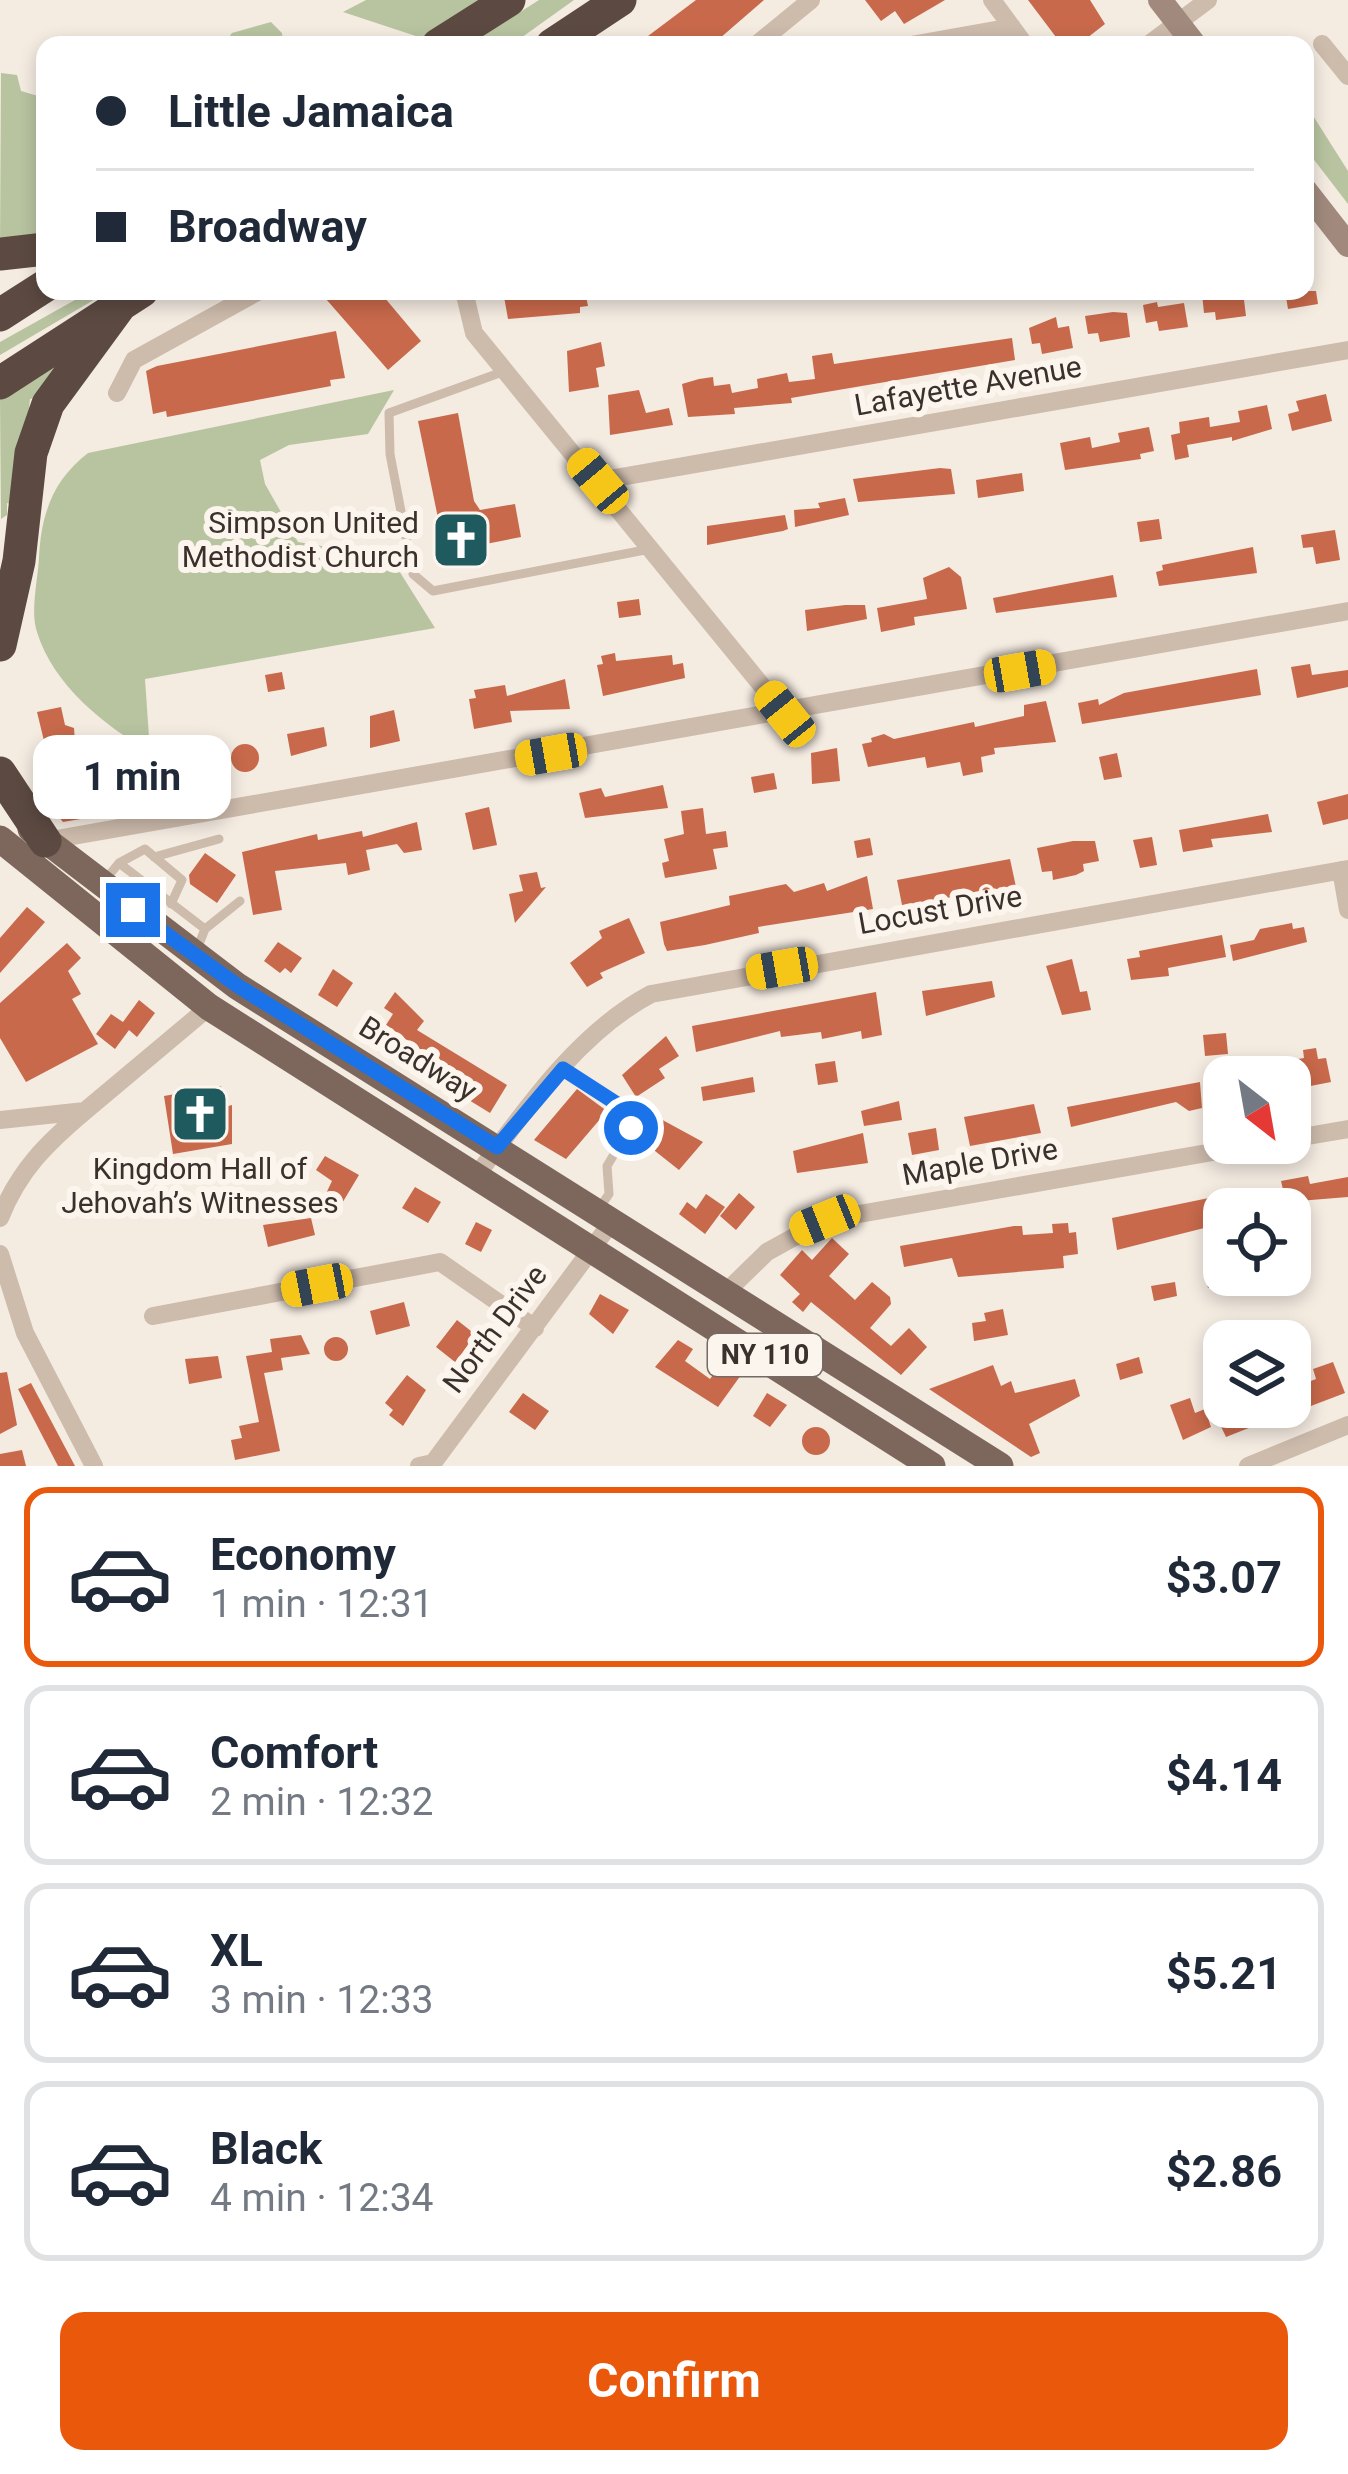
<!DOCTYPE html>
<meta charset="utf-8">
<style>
body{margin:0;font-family:Roboto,sans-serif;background:#f2f2f3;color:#1f2937;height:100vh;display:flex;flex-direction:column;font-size:45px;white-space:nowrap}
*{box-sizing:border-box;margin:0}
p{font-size:39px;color:#747a83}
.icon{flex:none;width:66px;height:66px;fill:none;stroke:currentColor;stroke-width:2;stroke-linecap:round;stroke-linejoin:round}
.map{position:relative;height:1466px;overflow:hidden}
.drawer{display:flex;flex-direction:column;background:#fff;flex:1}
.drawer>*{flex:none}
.guide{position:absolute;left:36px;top:36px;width:1278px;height:264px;border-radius:24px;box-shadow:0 6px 18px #0003;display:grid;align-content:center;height:264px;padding:0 60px;background:#fff}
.needle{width:78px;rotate:149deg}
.tools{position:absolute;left:1203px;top:1056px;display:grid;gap:24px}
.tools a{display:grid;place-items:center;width:108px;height:108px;border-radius:24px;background:#fff;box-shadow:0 6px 18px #0003;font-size:60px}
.end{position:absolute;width:54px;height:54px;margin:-27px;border:15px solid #1a73e8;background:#fff;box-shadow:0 0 0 6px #fff}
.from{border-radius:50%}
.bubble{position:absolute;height:84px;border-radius:24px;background:#fff;box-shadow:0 6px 18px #0003;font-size:39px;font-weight:700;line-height:84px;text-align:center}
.car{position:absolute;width:36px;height:72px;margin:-36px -18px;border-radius:15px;box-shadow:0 0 9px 3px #0007;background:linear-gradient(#f5c518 24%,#345 0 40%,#f5c518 0 76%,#345 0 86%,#f5c518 0)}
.guide b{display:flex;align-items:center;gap:42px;height:114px;font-size:45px}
.guide b+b{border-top:3px solid #e0e1e3}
.guide i{width:30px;height:30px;background:#1f2937}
ul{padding:21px 0 0;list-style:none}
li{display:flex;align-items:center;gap:36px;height:180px;margin:0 24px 18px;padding:0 36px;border:6px solid #e0e1e3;border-radius:24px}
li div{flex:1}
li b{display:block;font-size:45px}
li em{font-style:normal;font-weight:700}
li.active{border-color:#ea580c}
li>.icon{width:108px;height:108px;stroke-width:1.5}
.cta{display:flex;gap:24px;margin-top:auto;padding:24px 60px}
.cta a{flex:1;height:138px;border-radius:24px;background:#ea580c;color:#fff;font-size:48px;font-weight:700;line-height:138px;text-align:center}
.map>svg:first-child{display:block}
.green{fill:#b8c4a0}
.building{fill:#c8694b}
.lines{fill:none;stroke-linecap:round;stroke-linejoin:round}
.lane{stroke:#cdbbac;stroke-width:9}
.street{stroke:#cdbbac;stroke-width:18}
.secondary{stroke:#a18a7d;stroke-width:24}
.primary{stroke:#7d675c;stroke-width:27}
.highway{stroke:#5c4a42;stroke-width:33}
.route{stroke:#1a73e8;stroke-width:15}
.labels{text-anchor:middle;stroke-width:12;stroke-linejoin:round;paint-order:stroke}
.shield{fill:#fbf5ee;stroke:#756b66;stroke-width:3}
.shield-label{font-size:27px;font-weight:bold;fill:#3b302b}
.street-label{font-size:30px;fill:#3b302b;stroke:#fbf5ee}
.poi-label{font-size:30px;fill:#3b302b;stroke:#fbf5ee;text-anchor:end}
</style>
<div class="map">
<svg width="1348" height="1466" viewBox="0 0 1348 1466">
<rect width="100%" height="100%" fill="#f4ebe1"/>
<path class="green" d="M366,0H509L440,44L343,12Z
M539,0H574L511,45H468Z
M271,22L282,33L283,45H223L232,33Z
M1,73L17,75L21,91L45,98V242L0,248Z
M1305,103L1348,171V204L1305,148Z
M91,291H109L0,355V342Z
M60,360L41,397L30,399L19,506L7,503V515L1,519L0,399Z
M394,390L368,434L289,445L260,460L265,484L298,542L391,558L435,628L145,679L150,752C105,726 53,685 37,632C30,612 38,579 39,558C41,514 53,480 88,453Z"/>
<path class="building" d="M696,0H764L712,45H636Z
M865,0H945L904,24L895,11L881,21Z
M1028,0H1090L1105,24L1078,45H1062Z
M319,291H379L421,341L388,370Z
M503,291H585L588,306L580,307V313L508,319Z
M1285,291H1316L1318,304L1288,309Z
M1215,292H1243L1246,316L1216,320L1215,312L1204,313L1202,294Z
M1157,302L1158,307L1184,303L1188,327L1159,331L1157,321L1146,323L1143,305Z
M1113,312L1127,313L1130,337L1100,342L1098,333L1088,334L1085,316Z
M1056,317L1058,328L1069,326L1073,348L1042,354L1040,343L1032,344L1029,328Z
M336,331L345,378L330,380L331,386L167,417L166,411L153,414L146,371L157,366Z
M1012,338L1015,360L791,398L792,403L734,408L735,414L688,417L682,384L699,379L713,377L714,386L730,384L732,393L758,388L757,379L787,373L789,382L815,379L812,356L832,353L834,364Z
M601,342L605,366L596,368L599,387L569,392L567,351Z
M639,390L646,413L669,408L673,425L610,435L608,395Z
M1326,394L1332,421L1292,431L1288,414L1299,411L1296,401Z
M1267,405L1272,429L1232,441V437L1187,445L1189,457L1175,460L1171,435L1180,433L1179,422L1209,417L1210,427L1240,422L1238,411Z
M458,413L474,501L480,510L515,504L521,537L445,552L418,421Z
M1149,427L1154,451L1140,454L1141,459L1065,470L1060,443L1090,437L1092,448L1120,442L1118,433Z
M940,468L951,469L955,494L858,502L853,479Z
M1022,473L1024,491L978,498L976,480Z
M845,498L849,515L795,527L794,510L820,508L818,503Z
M785,515L788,529L783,531L707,545V526Z
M1159,519L1162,539L1140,542L1137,522Z
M1335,530L1340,560L1316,564L1313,547L1303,548L1301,535Z
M1253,547L1257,573L1159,586L1156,572L1163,570L1162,565Z
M949,567L961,577L967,609L914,617L915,625L881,632L877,608L927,599L923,578Z
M1113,575L1117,597L996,613L993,598Z
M639,599L641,615L619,618L617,602Z
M845,605H865L867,619L807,631L805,610Z
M615,653L616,661L672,655L673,665L683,663L685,678L603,696L597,665L603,664L601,656Z
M1310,664L1312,675L1348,670V687L1297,698L1291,667Z
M1257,669L1261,695L1082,724L1078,703L1098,699L1099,705L1124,693Z
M282,672L285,689L268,692L265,675Z
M565,679L570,709L510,711L512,722L474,729L469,699L476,698L474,690L505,685L507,696Z
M1046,701L1056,742L994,748L995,754L981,757L983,772L963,776L960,762L927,768L925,757L868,767L862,744L872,742L871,738L884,734L894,739L974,722L975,727L1024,716V705Z
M61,707L65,725L74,728L76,756L60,758L57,743L45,745L37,712Z
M394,710L400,741L370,748V716Z
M324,727L327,746L291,756L287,734Z
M231 758a14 14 0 1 1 28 0a14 14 0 1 1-28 0Z
M837,748L840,781L812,784L811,753Z
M201,749L206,778L174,780L171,764L184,758L183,753Z
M1117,753L1122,777L1104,780L1099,757Z
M774,773L777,789L754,793L751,777Z
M663,785L668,808L585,818L579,793L601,788L605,797Z
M61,789L67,802L119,793L122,812L63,822L39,793Z
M1348,794V819L1323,825L1317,802Z
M489,807L497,845L473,850L465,813Z
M703,808L706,834L726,831L728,847L713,849L717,869L665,878L662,863L669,861L664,839L684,834L681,811Z
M1268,814L1272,832L1211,839L1213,847L1183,852L1179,830Z
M417,822L422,850L404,853L397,844L366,850L370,870L348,875L346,863L275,871L282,910L253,915L242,852L317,834L318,840L362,831L363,837Z
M1152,837L1157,865L1140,868L1133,840Z
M870,838L873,855L857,858L854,841Z
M1073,841H1095L1099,861L1083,864L1084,871L1076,875L1053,880L1052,871L1042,872L1037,848Z
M205,853L236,875L217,903L190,884L189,875Z
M1010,859L1016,887L902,905L897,880Z
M537,872L541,888L546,887L515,923L509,894L523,891L519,875Z
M867,876L873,909L758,927L759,933L705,945L667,951L664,944L660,922L730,905L729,896L786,884L794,892L824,883L827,891Z
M27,907L45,922L0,973V938Z
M629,918L645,953L600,973L603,978L587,987L570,963L602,938L599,931Z
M1292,923L1293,929L1304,927L1307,942L1233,961L1230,945L1254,940L1260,929Z
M1222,935L1226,957L1168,968L1169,976L1131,980L1127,959L1140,957L1139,951Z
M278,942L302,958L291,973L285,968L280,973L264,961Z
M67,943L81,958L68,971L81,994L72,999L98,1044L26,1082L0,1038V1003Z
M1072,959L1080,992L1087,991L1091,1010L1062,1015L1046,966Z
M333,969L353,983L337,1007L318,995Z
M992,981L995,997L926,1016L922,991Z
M395,992L424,1021L417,1030L507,1085L490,1113L412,1065L421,1050L386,1025L393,1014L384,1008Z
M876,992L882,1035L862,1039L861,1031L822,1039L821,1032L781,1037L780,1031L696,1052L692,1026Z
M139,1000L155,1013L137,1037L129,1030L115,1049L96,1034L111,1014L123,1022Z
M1226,1033L1228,1054L1205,1056L1203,1035Z
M666,1036L679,1056L659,1069L665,1078L636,1097L622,1075Z
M1316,1048L1318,1059L1326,1058L1331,1082L1290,1090L1286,1061L1304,1058L1303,1050Z
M835,1061L838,1082L818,1085L815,1064Z
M753,1077L755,1092L703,1101L701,1087Z
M1200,1082L1202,1108L1189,1111L1176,1102L1071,1127L1067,1107Z
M221,1086L225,1107L232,1105V1144L173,1154L164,1096Z
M577,1089L607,1111L566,1159L534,1140Z
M899,1101L902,1120L864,1126L861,1111Z
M1034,1104L1041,1133L970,1146L964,1117Z
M657,1117L703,1142L679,1170L650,1147L657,1139L646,1131Z
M936,1128L939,1150L912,1155L908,1133Z
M863,1133L868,1163L797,1173L793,1151Z
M325,1156L359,1175L335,1215L320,1206L332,1181L316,1170Z
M1308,1176L1310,1184L1348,1177V1197L1286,1202L1281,1181Z
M415,1187L441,1202L428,1223L402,1208Z
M739,1193L755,1207L736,1230L720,1216Z
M706,1194L725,1207L705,1234L679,1214L687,1202L696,1209Z
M1228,1194L1224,1223L1117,1250L1112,1218Z
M311,1218L315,1235L268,1247L263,1225Z
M476,1222L492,1230L481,1252L465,1244Z
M1068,1223L1069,1233L1076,1232L1078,1254L1063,1256L1064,1268L958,1277L952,1258L904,1267L900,1246L1014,1226H1022L1023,1235L1053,1233L1052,1224Z
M832,1238L849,1254L829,1276L855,1300L872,1282L890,1297L891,1304L870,1328L891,1346L909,1328L927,1347L901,1375L811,1302L803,1312L792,1302L800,1294L780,1275L802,1250L812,1260Z
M1224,1267V1285L1208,1288L1204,1271Z
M1175,1282L1177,1296L1154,1301L1151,1286Z
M600,1294L629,1310L613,1334L589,1314Z
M404,1302L410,1326L376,1335L370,1311Z
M1003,1309L1008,1335L974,1341L972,1323L986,1321L984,1313Z
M457,1320L476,1335L455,1362L436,1347Z
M301,1335L310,1354L281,1358L283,1370L264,1373L280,1451L235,1460L231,1440L242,1438L239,1426L259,1422L246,1356L272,1352L270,1339Z
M324 1349a12 12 0 1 1 24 0a12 12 0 1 1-24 0Z
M678,1340L693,1349L685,1361L710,1379L722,1362L741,1375L718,1407L655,1367Z
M218,1356L222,1378L189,1384L185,1359Z
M1139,1357L1143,1373L1120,1380L1116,1364Z
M1333,1362L1345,1393L1303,1409L1295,1387L1316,1379L1313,1369Z
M993,1365L1001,1386L1011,1381L1015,1393L1075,1379L1080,1396L1029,1424L1040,1453L1031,1457L929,1389Z
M7,1372L17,1425L0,1434V1373Z
M407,1375L426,1390L403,1426L389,1415L393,1410L385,1403Z
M31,1383L75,1466H58L18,1389Z
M523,1393L549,1411L535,1430L509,1412Z
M767,1393L787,1405L770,1427L753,1416Z
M1190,1398L1195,1413L1205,1409L1211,1427L1183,1440L1170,1405Z
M1238,1407H1263L1269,1420L1226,1437L1216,1416Z
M802 1441a14 14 0 1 1 28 0a14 14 0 1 1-28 0Z
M22,1450L26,1466H0V1454Z"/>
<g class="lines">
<path class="lane" d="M505,371L389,413L390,454L413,574L433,591L650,549
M154,857L219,839
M119,863L145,849L182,880L171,904
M105,880L119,863L205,929L197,949
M205,929L240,901
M563,1069L625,1109L630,1128L607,1166L609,1194L598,1210"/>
<path class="street" d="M992,0L1025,45
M1322,44L1348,76
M756,45L811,0
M911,45L1012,27
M1123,45H1133
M1148,45L1208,0
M464,291L474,333L785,714
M117,393L134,360L259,291
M598,481L1348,350
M45,841L1348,611
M1341,870L1348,910
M0,1120L85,1111L209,1007
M1290,1139L1348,1129
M477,1175C525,1110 579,1032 651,994L1348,869
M0,1218C19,1170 47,1143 85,1111
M0,1254L25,1333L94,1466
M728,1290L767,1252L825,1220L1264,1143
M153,1316L440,1262L535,1328
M419,1466L433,1463L614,1219
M1248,1466L1348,1425"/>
<path class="secondary" d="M1160,0L1195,45
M1305,190L1348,245"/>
<path class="primary" d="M31,829L237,986L1000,1466
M0,839L209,1007L932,1466"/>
<path class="highway" d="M438,45L509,0
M552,45L620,0
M0,254L45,249
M0,315L45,286
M0,383L142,291
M0,645L19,561L31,453L48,404L122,303
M0,773L45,841"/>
</g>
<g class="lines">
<path class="route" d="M133,910L238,986L497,1147L563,1069L625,1109L631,1128"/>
</g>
<defs>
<symbol id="church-square" viewBox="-11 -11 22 22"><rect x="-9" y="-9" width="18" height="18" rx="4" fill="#1f5a5e" stroke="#fbf5ee"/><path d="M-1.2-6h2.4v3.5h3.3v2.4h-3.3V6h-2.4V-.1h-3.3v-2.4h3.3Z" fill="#fff"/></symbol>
</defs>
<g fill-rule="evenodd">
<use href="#church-square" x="428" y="507" width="66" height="66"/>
<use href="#church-square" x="167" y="1081" width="66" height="66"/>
</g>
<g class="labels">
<rect class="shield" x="708" y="1334" width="114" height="42" rx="9"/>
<g class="shield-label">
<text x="765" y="1364">NY 110</text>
</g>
<g class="street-label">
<text transform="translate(968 386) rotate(-10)" y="10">Lafayette Avenue</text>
<text transform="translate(940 910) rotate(-10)" y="10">Locust Drive</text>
<text transform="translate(418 1059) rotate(32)" y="10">Broadway</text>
<text transform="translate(980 1162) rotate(-10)" y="10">Maple Drive</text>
<text transform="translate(495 1329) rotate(-53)" y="10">North Drive</text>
</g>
<g class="poi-label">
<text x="419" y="533">Simpson United<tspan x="419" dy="34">Methodist Church</tspan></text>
<text x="200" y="1179" text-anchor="middle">Kingdom Hall of<tspan x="200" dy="34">Jehovah’s Witnesses</tspan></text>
</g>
</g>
</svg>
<div class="tools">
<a><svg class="needle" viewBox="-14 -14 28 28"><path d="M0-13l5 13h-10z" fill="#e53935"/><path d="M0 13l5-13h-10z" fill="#747a83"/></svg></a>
<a><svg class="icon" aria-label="locate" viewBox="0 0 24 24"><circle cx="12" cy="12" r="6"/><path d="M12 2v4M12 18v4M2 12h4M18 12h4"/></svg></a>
<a><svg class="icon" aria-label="layers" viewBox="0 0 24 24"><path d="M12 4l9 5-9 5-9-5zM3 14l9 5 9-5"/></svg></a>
</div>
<i class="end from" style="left:631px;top:1128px"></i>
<i class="end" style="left:133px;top:910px"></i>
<div class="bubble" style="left:33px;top:735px;width:198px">1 min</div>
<i class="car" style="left:598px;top:481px;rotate:320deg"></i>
<i class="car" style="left:1020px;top:671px;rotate:80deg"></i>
<i class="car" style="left:785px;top:714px;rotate:321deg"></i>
<i class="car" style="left:551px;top:754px;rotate:260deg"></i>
<i class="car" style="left:782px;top:968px;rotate:260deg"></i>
<i class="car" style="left:825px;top:1220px;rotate:248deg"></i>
<i class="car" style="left:317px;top:1285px;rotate:259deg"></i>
<div class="guide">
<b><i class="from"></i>Little Jamaica</b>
<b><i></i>Broadway</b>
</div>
</div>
<section class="drawer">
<ul>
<li class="active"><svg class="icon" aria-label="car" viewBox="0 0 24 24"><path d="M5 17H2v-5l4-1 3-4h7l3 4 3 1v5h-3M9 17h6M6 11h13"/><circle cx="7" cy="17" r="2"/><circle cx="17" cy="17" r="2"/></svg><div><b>Economy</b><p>1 min · 12:31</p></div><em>$3.07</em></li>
<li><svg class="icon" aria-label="car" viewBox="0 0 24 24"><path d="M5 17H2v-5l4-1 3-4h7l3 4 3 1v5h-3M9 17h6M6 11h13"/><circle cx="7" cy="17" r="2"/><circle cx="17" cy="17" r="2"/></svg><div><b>Comfort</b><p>2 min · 12:32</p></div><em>$4.14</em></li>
<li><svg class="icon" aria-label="car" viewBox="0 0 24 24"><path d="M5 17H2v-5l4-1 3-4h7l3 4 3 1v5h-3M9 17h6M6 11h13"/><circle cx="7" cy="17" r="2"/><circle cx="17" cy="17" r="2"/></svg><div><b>XL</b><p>3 min · 12:33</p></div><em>$5.21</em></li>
<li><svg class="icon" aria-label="car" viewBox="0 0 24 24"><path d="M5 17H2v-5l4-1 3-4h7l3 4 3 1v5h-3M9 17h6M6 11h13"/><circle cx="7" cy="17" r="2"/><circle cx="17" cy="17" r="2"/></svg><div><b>Black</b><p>4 min · 12:34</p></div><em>$2.86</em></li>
</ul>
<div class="cta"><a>Confirm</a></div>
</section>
